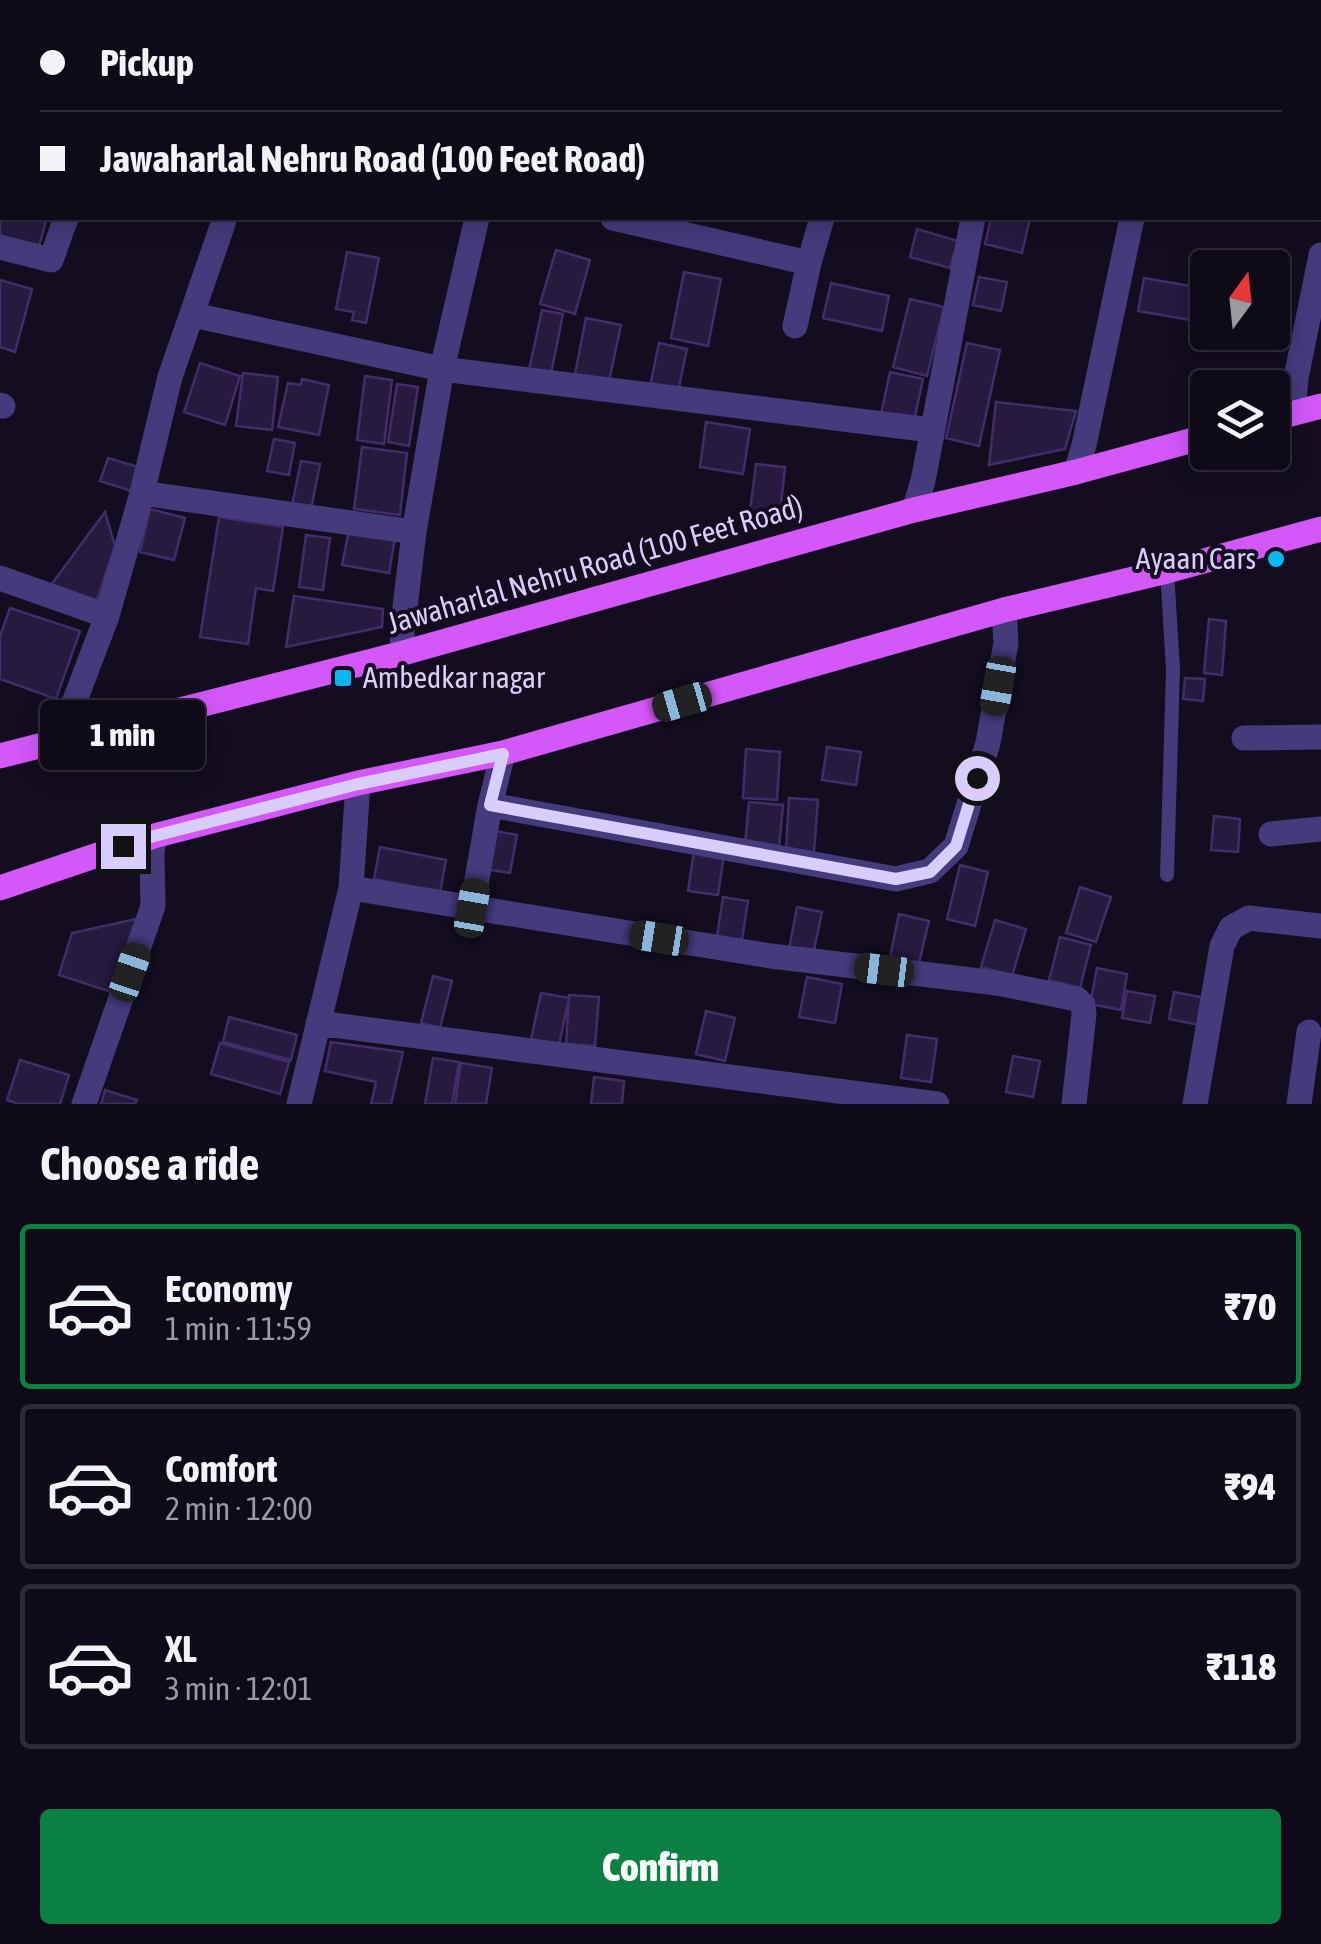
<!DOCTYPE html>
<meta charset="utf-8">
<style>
body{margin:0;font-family:"Asap Condensed",sans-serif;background:#171320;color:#f1f3f6;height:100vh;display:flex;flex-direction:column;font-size:38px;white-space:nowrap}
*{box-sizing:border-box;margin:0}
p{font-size:32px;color:#9b9aa1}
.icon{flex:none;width:55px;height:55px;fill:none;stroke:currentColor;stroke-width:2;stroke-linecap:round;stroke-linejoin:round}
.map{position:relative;height:1104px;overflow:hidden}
.side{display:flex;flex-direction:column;background:#0e0a17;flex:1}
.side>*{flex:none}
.banner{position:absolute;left:0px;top:0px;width:1322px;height:220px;box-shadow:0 5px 25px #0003,0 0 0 2px #2e2b36;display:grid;align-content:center;height:220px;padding:0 40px;background:#0e0a17}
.needle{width:65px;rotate:15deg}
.buttons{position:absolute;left:1190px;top:250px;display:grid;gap:20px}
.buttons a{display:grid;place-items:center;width:100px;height:100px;border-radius:10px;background:#0e0a17;box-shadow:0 5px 25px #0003,0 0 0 2px #2e2b36;font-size:50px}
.end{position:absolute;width:45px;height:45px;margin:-22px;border:12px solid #d9cdfd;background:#111;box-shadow:0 0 0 5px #111}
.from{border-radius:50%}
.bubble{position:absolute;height:70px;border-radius:10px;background:#0e0a17;box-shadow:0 5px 25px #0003,0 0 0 2px #2e2b36;font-size:32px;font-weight:800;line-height:70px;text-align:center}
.car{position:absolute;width:30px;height:60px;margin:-30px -15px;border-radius:12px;box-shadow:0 0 8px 2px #0007;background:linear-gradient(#222 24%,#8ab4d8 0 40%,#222 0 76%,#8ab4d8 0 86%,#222 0)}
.banner b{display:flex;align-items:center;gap:35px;height:95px;font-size:38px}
.banner b+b{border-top:2px solid #2e2b36}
.banner i{width:25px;height:25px;background:#f1f3f6}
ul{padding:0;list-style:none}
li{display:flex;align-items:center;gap:30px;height:165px;margin:0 20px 15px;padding:0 20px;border:5px solid #2e2b36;border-radius:10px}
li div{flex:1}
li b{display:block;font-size:38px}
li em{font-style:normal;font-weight:800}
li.active{border-color:#0b8043}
li>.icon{width:90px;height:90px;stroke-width:1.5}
h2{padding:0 40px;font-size:45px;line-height:120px}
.cta{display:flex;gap:20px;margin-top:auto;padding:20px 40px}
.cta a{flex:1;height:115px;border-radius:10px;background:#0b8043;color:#fff;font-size:40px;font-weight:800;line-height:115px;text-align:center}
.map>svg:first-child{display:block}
.building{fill:#261a3f;stroke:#412d6a;stroke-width:2.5}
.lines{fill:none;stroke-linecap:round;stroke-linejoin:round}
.service{stroke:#453a7c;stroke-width:14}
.minor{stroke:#453a7c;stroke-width:25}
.primary{stroke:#d357f9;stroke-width:25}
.route{stroke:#d9cdfd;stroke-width:12}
.poi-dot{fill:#08b7ee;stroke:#130d1f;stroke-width:4}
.labels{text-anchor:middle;stroke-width:8;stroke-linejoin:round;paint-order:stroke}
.poi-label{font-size:30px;fill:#d9cdfd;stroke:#130d1f;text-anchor:end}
.street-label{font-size:30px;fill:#d9cdfd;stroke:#130d1f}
</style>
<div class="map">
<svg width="1321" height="1104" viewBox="0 0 1321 1104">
<rect width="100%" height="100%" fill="#130d1f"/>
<path class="building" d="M0,175L2,176V218H47L37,253L0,242Z
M991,218H1030L1022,253L985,244Z
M917,229L958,241L950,268L910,257Z
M556,250L590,260L575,314L540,304Z
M347,252L379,258L366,323L352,320L354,312L336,309Z
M684,272L721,279L708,346L671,338Z
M979,277L1007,282L1001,311L973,305Z
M1144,278L1208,289V323L1138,311Z
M0,280L32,289L15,352L0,347Z
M831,283L889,296L882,331L823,318Z
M910,299L944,307L927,376L893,367Z
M542,310L563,314L550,379L528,375Z
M586,318L621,325L608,386L574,379Z
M659,343L687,349L678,392L650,386Z
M967,343L1000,350L979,446L946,438Z
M200,363L240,376L225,425L184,412Z
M890,372L923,379L914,421L881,414Z
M243,373L278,377L272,430L236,426Z
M365,376L392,380L384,444L357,440Z
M302,379L329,385L319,435L278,427L288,383L301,385Z
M397,384L418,387L409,446L388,442Z
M996,402L1076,411L1065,449L989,465Z
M706,422L750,429L743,474L700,467Z
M274,439L295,443L289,475L267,471Z
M362,447L407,453L400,515L354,509Z
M108,458L142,468L134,492L100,481Z
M301,461L320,464L311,510L292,506Z
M756,464L785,467L779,523L749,519Z
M150,509L185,518L174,560L140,552Z
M105,512L115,546L94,609L45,593Z
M219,517L283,527L273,591L256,588L248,644L200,637Z
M349,530L395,538L389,573L342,565Z
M306,535L330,538L323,590L299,587Z
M294,596L383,609L382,627L286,647Z
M10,608L80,631L56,699L0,679V636Z
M1209,619L1226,621L1222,675L1204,673Z
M1185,678L1205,679L1203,701L1183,699Z
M827,747L861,752L856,785L822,780Z
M746,749L780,752L777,800L743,798Z
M789,798L818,800L814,852L786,850Z
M749,802L783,805L779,848L745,844Z
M1214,816L1240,819L1238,852L1211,850Z
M491,830L517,835L510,873L484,869Z
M380,847L446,860L440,892L374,879Z
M694,851L724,855L718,895L688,891Z
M960,865L988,872L975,926L947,919Z
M1080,887L1111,897L1096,942L1066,933Z
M723,897L748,901L741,946L716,943Z
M797,907L822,912L813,955L789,950Z
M899,914L929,921L919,963L890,957Z
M136,919L111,992L59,975L72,933Z
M995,920L1026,929L1012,976L981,967Z
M1060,937L1091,945L1080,988L1049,980Z
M1097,968L1127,974L1121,1010L1090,1004Z
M433,976L452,981L440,1028L421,1023Z
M807,977L842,984L835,1023L799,1017Z
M1127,991L1155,996L1150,1023L1122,1018Z
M1174,992L1206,998L1200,1025L1169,1019Z
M541,993L569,998L558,1050L530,1044Z
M569,995L599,997L595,1046L566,1044Z
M706,1011L735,1018L725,1061L696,1054Z
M229,1017L297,1035L291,1060L223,1042Z
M907,1035L937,1039L931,1082L901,1078Z
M331,1042L403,1052L391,1104H371L376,1082L325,1071Z
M220,1043L289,1062L280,1094L211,1074Z
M1013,1056L1040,1061L1033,1097L1006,1092Z
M433,1058L459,1062L452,1104H425Z
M20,1060L69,1075L60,1104H19L7,1100Z
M461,1063L492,1068L486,1104H455Z
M594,1077L624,1081L622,1104H591Z
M105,1090L137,1100L135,1104H101Z"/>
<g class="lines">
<path class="service" d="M295,2V0
M1167,875L1173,669L1167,571"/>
<path class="minor" d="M9,2L10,0
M543,2L544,0
M699,2L700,0
M873,2L874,0
M1015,2L1016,0
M1176,2L1177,0
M0,35L2,26
M613,218L809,263L822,218
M0,247L51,260L66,218
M193,315L442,369L931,430
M795,326L809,263
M0,405L3,406
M1293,413L1296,378L1321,255
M1076,472L1084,445L1132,218
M142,493L414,532
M914,510L923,481L973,218
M0,578L107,616
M403,653L402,632L414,532L442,369L477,218
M1244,738L1321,737
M73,739L72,708L107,616L142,493L170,377L225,218
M490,805L503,753
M1271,834L1321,829
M351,888L771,956L997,983L1077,999L1083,1005L1084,1014L1074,1104
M472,908L490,805L896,879L930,871L956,846L988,743L1006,643L1004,610
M318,1023L937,1104
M84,1104L153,906L152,853L154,836
M299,1104L351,888L358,783
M1195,1104L1222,946L1231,928L1249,918L1321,926
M1299,1104L1309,1032"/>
<path class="primary" d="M1272,419L1321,406
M0,756L403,653L914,510L1076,472L1208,436
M0,888L154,836L358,783L503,753L1004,610L1167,571L1321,529"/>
</g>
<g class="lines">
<path class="route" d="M123,846L154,836L358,784L503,754L490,805L896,879L930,872L956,846L977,778"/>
</g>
<g class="poi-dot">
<circle cx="1276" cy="559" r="10"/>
<rect x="333" y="668" width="20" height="20" rx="5"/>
</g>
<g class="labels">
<g class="poi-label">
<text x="1256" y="569">Ayaan Cars</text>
<text x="363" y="688" text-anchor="start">Ambedkar nagar</text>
</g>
<g class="street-label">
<text transform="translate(595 565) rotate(-16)" y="10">Jawaharlal Nehru Road (100 Feet Road)</text>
</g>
</g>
</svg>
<div class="buttons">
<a><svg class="needle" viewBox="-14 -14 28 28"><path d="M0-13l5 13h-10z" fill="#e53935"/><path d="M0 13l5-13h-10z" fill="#9b9aa1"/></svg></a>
<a><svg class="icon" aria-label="layers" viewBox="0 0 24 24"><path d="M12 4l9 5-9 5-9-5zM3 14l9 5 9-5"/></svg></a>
</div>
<i class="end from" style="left:977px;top:778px"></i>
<i class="end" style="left:123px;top:846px"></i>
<div class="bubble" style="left:40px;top:700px;width:165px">1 min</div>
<i class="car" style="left:998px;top:686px;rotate:190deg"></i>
<i class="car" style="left:682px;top:702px;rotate:254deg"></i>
<i class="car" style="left:472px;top:908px;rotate:10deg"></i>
<i class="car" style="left:659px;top:938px;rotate:279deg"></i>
<i class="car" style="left:884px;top:970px;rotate:277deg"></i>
<i class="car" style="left:130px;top:972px;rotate:19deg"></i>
<div class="banner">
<b><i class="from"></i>Pickup</b>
<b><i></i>Jawaharlal Nehru Road (100 Feet Road)</b>
</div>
</div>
<section class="side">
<h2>Choose a ride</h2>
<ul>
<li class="active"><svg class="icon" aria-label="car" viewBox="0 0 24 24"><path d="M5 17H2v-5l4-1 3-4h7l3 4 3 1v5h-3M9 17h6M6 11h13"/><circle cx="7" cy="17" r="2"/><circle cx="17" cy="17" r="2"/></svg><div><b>Economy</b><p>1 min · 11:59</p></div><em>₹70</em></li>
<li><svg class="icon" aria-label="car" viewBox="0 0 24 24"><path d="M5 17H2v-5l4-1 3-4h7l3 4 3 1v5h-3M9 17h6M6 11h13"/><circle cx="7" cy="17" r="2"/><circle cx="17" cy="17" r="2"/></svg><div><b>Comfort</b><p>2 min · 12:00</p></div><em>₹94</em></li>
<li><svg class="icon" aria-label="car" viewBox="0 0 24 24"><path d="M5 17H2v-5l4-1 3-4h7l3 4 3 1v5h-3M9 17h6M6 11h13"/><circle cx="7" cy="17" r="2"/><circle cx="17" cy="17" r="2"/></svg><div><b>XL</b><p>3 min · 12:01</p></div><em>₹118</em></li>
</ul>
<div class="cta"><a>Confirm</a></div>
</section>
